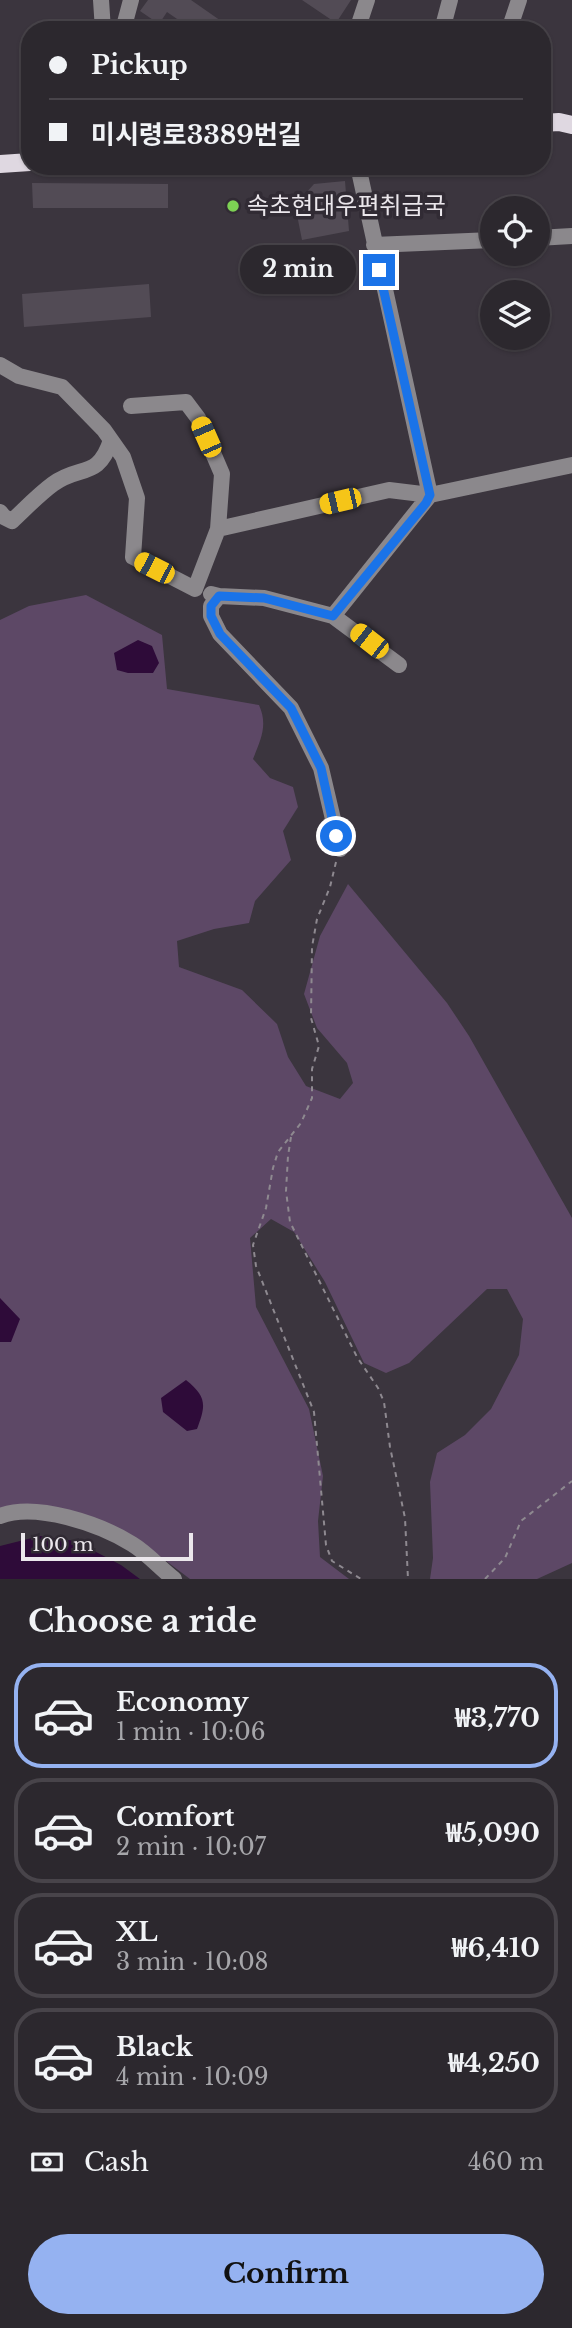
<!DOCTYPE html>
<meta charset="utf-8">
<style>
body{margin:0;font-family:"Libre Baskerville","Noto Sans KR",serif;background:#38343a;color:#f1f3f6;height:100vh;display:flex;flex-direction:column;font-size:26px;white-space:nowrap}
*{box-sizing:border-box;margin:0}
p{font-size:23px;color:#a6a6aa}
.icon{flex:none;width:38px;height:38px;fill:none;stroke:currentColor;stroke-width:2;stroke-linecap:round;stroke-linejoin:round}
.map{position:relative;height:1579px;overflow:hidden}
.panel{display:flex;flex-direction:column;background:#2c282e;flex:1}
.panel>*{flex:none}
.guide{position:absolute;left:21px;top:21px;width:530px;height:154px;border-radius:28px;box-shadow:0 2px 5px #0004,0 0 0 2px #48444a;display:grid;align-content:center;height:154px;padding:0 28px;background:#2c282e}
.fabs{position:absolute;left:480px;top:196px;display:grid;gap:14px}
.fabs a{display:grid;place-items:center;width:70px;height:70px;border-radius:50%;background:#2c282e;box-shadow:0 2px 5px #0004,0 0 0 2px #48444a;font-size:35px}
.scale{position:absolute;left:21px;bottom:18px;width:172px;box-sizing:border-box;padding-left:7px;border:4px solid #ebe7ec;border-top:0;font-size:19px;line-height:24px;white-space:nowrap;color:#ebe7ec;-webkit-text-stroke:5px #312b34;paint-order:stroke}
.end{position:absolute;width:32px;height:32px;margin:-16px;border:9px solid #1a73e8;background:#fff;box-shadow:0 0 0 4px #fff}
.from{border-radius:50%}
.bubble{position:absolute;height:49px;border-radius:24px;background:#2c282e;box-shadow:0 2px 5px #0004,0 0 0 2px #48444a;font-size:23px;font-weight:800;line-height:49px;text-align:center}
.car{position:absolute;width:21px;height:42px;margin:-21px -10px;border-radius:9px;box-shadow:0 0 5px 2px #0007;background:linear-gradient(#f5c518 24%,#345 0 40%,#f5c518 0 76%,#345 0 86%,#f5c518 0)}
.guide b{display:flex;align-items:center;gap:24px;height:66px;font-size:26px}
.guide b+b{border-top:2px solid #48444a}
.guide i{width:18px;height:18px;background:#f1f3f6}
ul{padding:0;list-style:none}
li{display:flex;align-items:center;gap:21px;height:105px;margin:0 14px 10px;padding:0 14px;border:4px solid #48444a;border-radius:28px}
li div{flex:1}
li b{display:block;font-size:26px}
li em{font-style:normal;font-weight:800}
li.active{border-color:#95b2f1}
li>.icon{width:63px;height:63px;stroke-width:1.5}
h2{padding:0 28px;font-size:32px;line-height:84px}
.pay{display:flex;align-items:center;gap:18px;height:77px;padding:0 28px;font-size:26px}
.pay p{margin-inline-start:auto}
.action{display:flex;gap:14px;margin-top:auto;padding:14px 28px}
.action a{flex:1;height:80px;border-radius:42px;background:#95b2f1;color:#111;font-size:28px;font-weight:800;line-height:80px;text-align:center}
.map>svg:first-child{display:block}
.green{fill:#5d4866}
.water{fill:#2e0b39}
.building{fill:#524b55}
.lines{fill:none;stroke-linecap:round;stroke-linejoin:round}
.path{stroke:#8e8990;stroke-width:2;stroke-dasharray:5 5;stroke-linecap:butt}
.minor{stroke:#8b888c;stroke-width:16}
.major{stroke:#dfd8e1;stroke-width:18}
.route{stroke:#1a73e8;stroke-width:9}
.poi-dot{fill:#7dd154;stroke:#312b34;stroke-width:2.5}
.labels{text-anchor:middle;stroke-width:7;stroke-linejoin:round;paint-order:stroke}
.poi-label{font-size:24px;fill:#ebe7ec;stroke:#312b34;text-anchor:start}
</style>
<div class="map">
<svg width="572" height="1579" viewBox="0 0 572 1579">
<rect width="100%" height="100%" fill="#3b353e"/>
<path class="green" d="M86,595L162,635L167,689L259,705C268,725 261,739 253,759L270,778L293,787L298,807L283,831L291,860L255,901L249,923L214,929L177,941L179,967L242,990L277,1024L288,1057L306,1086L340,1099L353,1083L347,1063L317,1028L304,994L320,936L348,884L447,1003L469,1036L572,1218V1563L537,1579H430L433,1558L430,1482L437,1453L465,1435L491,1409L519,1355L523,1319L507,1289H487L409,1363L386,1373L364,1363L325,1282L294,1232L271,1219L250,1238L256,1307L309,1409L323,1476L318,1521L320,1557L349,1579H190L137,1539L97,1521L0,1517V620L29,606Z"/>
<path class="water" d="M138,640L152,646L159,663L153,673H128L117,670L114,653Z
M0,1298L20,1319L11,1342H0Z
M186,1380C207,1397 206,1405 197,1429L187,1431L163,1412L161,1398Z
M40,1536L75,1541L121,1565L140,1579H0V1546Z"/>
<path class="building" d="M148,0H191L234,30H193L167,12L159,24L140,11Z
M302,0H351L336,23Z
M345,181L349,231L302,240L295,205L314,184Z
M32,183L168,184V208H33Z
M149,284L151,317L24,327L22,294Z"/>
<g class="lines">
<path class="path" d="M336,862L330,887L317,919L312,947L311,1018L319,1046L312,1069V1098L301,1123L278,1152L273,1168L266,1208L253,1245L256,1266L314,1412L326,1545L332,1561L361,1579
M291,1137L288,1156L286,1191L290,1222L357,1357L378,1388L384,1402L390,1447L405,1518L408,1579
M485,1579L505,1558L521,1521L572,1481"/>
<path class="minor" d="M101,0L103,30
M123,30L131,0
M357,30L367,0
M442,30L450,0
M509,30L519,0
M358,166L430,495
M537,238L572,236
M374,245L492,240
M0,365L19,376L62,387L104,430L123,457L137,498L133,557L195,589L218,529
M131,406L186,402L198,418L222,474L218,529L389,490L430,495L572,465
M0,512L4,517L12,521C25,509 38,495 53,484C80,464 98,480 111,440
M211,594L219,596L264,598L333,616L399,665
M219,596L211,606V616L220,634L291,708L321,768L340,849
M333,616L430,495
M0,1516C36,1502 100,1524 132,1544C147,1553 160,1568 174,1579"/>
<path class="major" d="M542,123L559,122L572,125
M0,164L30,162"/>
</g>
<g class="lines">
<path class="route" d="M336,836L321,768L291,708L220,634L211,616V606L219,596L264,598L333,616L426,503L430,495L379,270"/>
</g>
<circle class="poi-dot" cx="233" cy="206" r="7"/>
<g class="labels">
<g class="poi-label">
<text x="247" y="214">속초현대우편취급국</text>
</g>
</g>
</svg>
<div class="fabs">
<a><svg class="icon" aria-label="locate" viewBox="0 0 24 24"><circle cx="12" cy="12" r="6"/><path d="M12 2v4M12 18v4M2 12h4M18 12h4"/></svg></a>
<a><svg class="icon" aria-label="layers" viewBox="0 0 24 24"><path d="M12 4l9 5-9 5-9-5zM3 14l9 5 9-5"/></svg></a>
</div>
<div class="scale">100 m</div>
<i class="end from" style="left:336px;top:836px"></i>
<i class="end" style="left:379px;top:270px"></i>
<div class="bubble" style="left:240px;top:245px;width:116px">2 min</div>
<i class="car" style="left:206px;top:437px;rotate:336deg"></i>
<i class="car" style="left:340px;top:501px;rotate:257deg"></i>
<i class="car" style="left:154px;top:568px;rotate:297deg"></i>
<i class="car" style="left:369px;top:641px;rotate:308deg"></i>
<div class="guide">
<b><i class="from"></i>Pickup</b>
<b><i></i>미시령로3389번길</b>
</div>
</div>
<section class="panel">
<h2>Choose a ride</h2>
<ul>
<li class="active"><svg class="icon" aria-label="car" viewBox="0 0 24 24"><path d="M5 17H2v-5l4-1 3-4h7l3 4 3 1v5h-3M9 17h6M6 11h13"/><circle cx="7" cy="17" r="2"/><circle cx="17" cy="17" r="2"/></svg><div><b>Economy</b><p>1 min · 10:06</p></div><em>₩3,770</em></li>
<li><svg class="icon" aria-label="car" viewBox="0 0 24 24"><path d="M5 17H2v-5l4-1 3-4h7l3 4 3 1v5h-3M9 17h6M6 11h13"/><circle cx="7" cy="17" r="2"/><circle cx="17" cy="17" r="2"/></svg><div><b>Comfort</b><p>2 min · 10:07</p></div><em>₩5,090</em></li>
<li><svg class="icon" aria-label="car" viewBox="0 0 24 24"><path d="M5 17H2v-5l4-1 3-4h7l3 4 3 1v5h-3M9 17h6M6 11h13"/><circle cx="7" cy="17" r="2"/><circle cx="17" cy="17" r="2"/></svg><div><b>XL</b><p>3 min · 10:08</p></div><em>₩6,410</em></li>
<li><svg class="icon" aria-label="car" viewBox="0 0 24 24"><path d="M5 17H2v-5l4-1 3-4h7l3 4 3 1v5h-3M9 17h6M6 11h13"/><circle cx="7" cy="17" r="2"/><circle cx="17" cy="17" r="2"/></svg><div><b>Black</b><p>4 min · 10:09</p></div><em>₩4,250</em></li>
</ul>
<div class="pay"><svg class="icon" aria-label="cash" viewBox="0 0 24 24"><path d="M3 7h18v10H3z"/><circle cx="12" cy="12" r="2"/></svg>Cash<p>460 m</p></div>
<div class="action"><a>Confirm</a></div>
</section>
